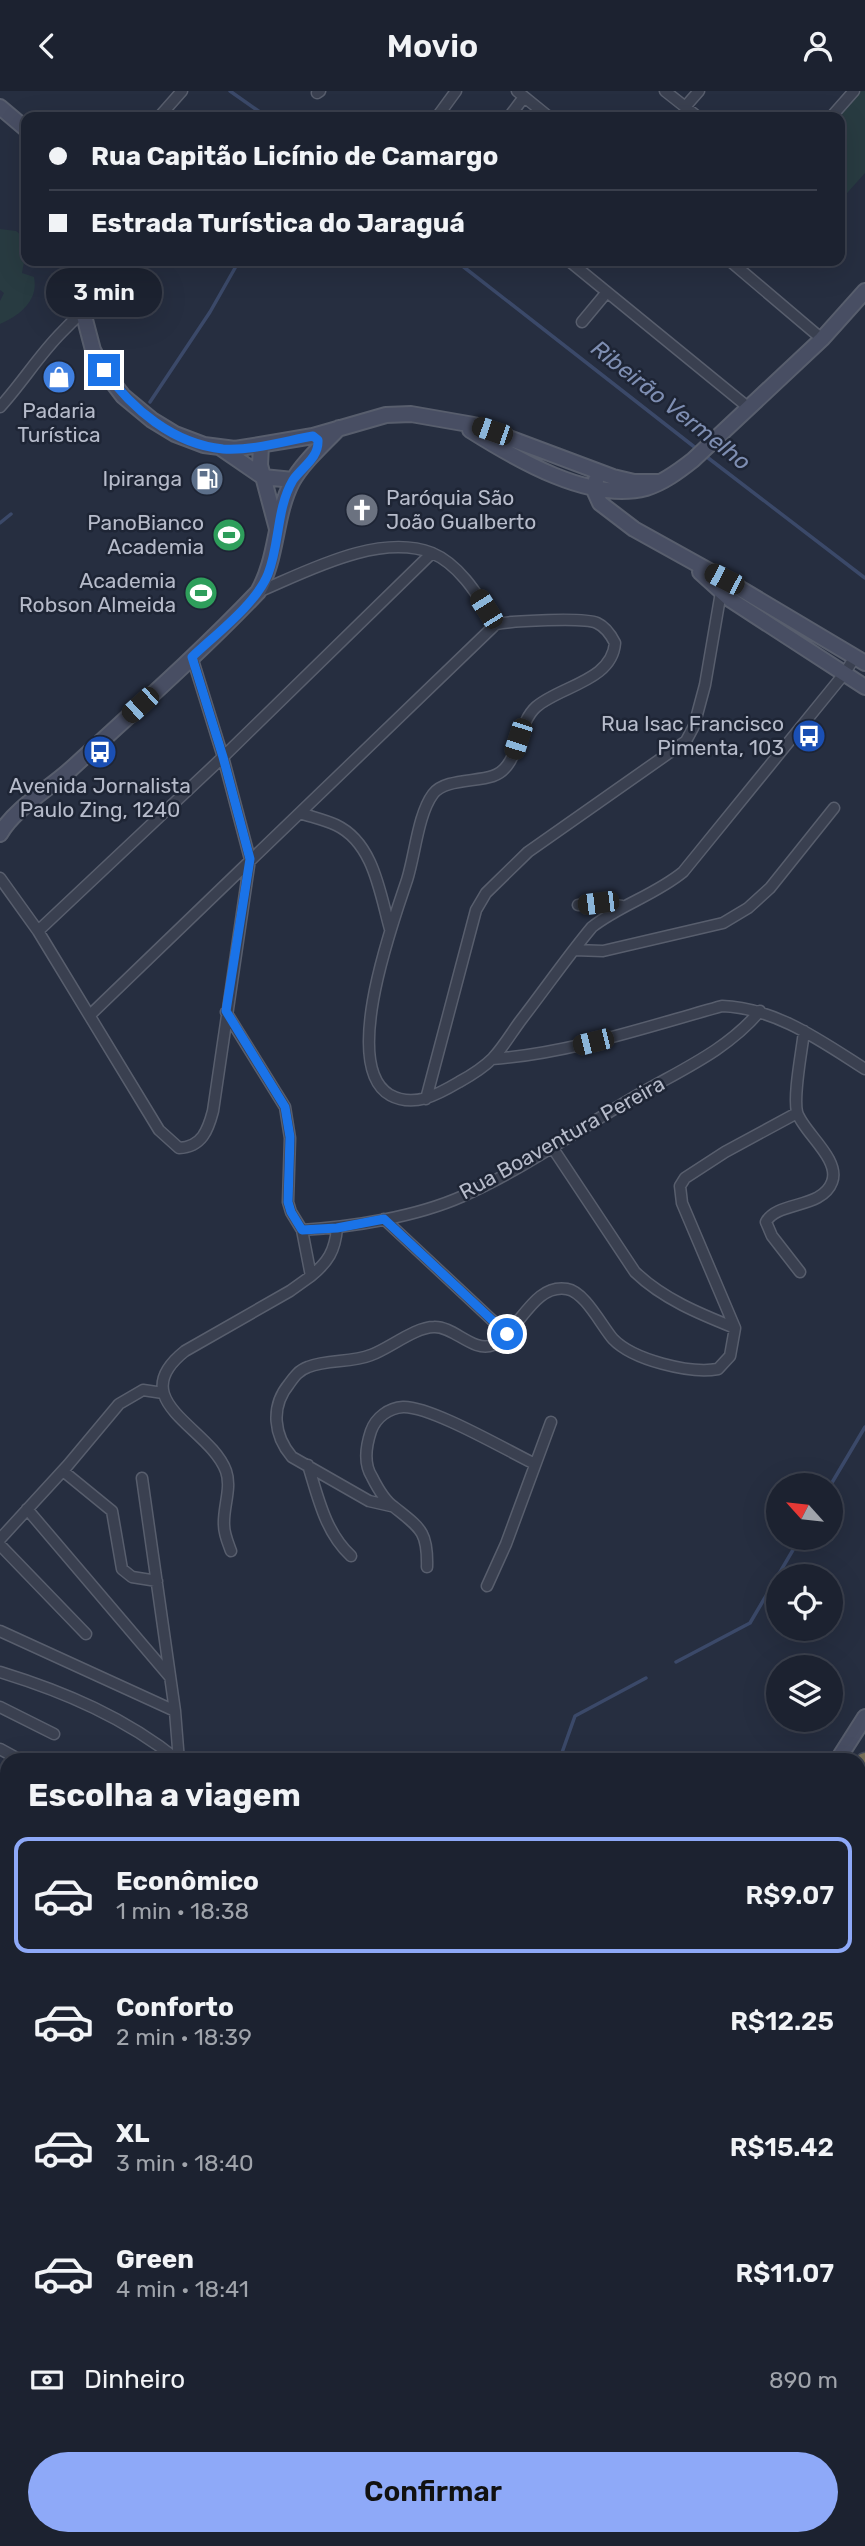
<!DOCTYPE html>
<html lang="pt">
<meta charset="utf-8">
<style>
body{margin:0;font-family:Rubik,sans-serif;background:#252a38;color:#f1f3f6;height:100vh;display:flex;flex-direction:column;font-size:26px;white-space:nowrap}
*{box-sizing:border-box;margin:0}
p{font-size:23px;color:#a0a4ab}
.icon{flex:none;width:38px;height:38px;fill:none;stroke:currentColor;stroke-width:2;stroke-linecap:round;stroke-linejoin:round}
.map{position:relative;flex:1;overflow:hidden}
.panel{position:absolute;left:0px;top:1662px;width:866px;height:793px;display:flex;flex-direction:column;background:#1c2230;border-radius:21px 21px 0 0;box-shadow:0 7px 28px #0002,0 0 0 2px #3a3f4c}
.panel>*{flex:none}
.top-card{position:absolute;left:21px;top:21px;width:824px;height:154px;border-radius:14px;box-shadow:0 7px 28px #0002,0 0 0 2px #3a3f4c;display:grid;align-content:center;height:154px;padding:0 28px;background:#1c2230}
.needle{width:46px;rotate:297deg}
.controls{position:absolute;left:766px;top:1382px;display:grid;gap:14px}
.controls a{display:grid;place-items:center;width:77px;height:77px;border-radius:50%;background:#1c2230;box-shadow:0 7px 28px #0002,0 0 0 2px #3a3f4c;font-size:35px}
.end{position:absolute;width:32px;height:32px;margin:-16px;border:9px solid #1a73e8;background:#fff;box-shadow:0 0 0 4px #fff}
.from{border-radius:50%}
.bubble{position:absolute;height:49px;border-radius:24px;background:#1c2230;box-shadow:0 7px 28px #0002,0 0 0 2px #3a3f4c;font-size:23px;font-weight:600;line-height:49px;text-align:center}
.car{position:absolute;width:21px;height:42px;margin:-21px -10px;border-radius:9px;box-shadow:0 0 5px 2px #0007;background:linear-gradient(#222 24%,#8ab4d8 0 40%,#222 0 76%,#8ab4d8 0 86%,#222 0)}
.top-card b{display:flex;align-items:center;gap:24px;height:66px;font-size:26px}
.top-card b+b{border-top:2px solid #3a3f4c}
.top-card i{width:18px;height:18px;background:#f1f3f6}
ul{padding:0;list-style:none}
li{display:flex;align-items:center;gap:21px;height:116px;margin:0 14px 10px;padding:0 14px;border:4px solid transparent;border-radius:14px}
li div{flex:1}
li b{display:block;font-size:26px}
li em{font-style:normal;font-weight:600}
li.on{border-color:#8ea9f8}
li>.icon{width:63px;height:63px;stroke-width:1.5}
h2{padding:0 28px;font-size:32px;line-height:84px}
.pay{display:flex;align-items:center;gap:18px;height:77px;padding:0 28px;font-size:26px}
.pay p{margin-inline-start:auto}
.cta{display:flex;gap:14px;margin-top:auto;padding:14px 28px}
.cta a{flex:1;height:80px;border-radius:42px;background:#8ea9f8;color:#111;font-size:28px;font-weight:600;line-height:80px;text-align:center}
header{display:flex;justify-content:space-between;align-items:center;height:91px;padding:0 28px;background:#1c2230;font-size:32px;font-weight:600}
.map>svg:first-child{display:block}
.green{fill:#283b41}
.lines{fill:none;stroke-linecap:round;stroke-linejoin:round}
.stream{stroke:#3b4969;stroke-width:3.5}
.minor-casing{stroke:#585e6d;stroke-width:13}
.secondary-casing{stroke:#585e6d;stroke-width:18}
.motorway-casing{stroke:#444b5a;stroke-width:21}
.minor{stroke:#3a4050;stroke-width:10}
.secondary{stroke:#484e63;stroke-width:14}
.motorway{stroke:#766e57;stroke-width:18}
.route{stroke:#1a73e8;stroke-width:9}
.labels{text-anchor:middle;stroke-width:5;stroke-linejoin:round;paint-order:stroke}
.poi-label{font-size:21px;fill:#b6bbca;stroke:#1e2535;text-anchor:end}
.street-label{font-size:21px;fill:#b6bbca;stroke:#1e2535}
.water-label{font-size:23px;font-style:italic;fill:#7e8eb2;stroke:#1e2535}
</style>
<header><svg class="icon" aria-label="back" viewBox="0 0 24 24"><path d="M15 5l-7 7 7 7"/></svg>Movio<svg class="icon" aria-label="person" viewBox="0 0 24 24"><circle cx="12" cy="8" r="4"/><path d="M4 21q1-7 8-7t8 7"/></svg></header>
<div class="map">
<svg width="865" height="2455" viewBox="0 0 865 2455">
<rect width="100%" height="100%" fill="#262e40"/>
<path class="green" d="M861,0H865V82L840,110V26H838Z
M0,138L16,140L21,144L26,139V170H28L24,171L22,182L34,186C39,210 19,225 0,233V210L4,202L0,199Z"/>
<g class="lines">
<path class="stream" d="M230,0L267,26
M456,170L697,358
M150,311L210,221L239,170
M703,363L865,487
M0,432L11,423
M830,1395L865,1336
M676,1571L750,1532L800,1447
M559,1670L575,1625L646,1587"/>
<defs>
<path id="minor" d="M517,0L549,26
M665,0L698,26
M317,2L320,0
M685,16L699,0
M159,26L182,0
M437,26L456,0
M509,26L524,6
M831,26L854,0
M569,170L749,317
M730,170L822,248
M582,231L607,201
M0,316C22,292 39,264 62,241C86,216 107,199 128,170
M258,501C306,481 379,441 432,462C461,474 480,508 496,533C512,530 584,526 597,532C606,536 611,544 615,552C612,590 560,595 536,616C516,634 520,676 493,685C476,691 444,688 433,703C418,723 415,764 407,789C393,831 340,975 390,1004C414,1017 437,1004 459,991C470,985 484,976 493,967C504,955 512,941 521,929C545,898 567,866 592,836C620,814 655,804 683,781L844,583L855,566
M300,722C312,726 325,729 336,734C374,752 380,803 390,838
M0,787L38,840L159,1039L179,1057C202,1056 208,1039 213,1020L250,768L223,666L192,566
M578,814L598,812L622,815
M38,840L223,666L432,462
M574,859L603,860L723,832L748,817L770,797L834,717
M226,921L285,1016L290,1047L288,1111L291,1121L302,1139L311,1185L290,1200L185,1260C122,1310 210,1336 226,1380C232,1397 223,1416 224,1434C224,1443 228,1452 231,1460
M90,924L496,533
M492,968C571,962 646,936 722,915C776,917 821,950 865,978
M426,1008L476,819L486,802L528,761L686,650L694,635L705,594L722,495
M552,1056L635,1181C663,1208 700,1223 735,1237
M384,1128L507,1243
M302,1139C352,1136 416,1126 463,1105C526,1077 583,1035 643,1001C685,977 728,958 760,920
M800,1181L772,1145L766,1131C777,1110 822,1118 832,1091C841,1068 802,1040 797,1021C793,1003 802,960 804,940
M311,1185C328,1171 335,1160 337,1137
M308,1374C318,1406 325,1441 351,1465
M63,1380L112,1420L122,1478L132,1486L157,1490
M142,1387L175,1620L179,1670
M391,1415L369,1410L292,1366C274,1345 270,1316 289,1293C294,1286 299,1279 308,1276C328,1268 351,1272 371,1264C390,1257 415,1236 434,1236C454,1235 473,1262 493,1254C519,1241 533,1192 567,1198C585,1201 601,1234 613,1248C633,1269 690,1283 718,1278L730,1265L735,1237L682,1112L680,1095L685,1087L725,1061L797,1022
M27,1418L170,1586
M0,1448L68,1374L119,1313L143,1299L163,1302
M0,1454L86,1543
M427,1476C428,1440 420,1437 394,1416C385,1410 377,1396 372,1386C363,1372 366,1355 371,1340C376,1326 389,1317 403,1316C431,1315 506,1359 535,1373
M487,1495L506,1453L551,1331
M0,1540L175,1620
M0,1581C65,1601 126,1627 179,1670
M0,1616L54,1643
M0,1658L22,1670
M859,1849L865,1861
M859,2005L865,1995
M859,2242L865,2246
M825,2450L862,2455
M505,2455L506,2448
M601,2455L602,2448
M710,2455V2448"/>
<path id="secondary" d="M0,16L26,38
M86,170L83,221L93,259L104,280L123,305L152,329L175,343L204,354L235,358L313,345L386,324L411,323L474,334L613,386L634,391H658
M470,339C516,368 590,412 646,397C663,392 679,380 693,369L822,248L865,200
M261,354L260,374L277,438
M221,357L263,386L293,389
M596,389L595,401L600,412L634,438L724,488L865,572
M700,481L731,509L865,596
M0,743C15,717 49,698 71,678C134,620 199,563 258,501C278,466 274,426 292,391C303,371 324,353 339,337
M837,1670L865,1626
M859,1771L865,1763
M0,1940L7,1941
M0,2061L7,2062"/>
<path id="motorway" d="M859,1680L865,1671
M859,1711L865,1703
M0,1999L7,2000
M0,2015L7,2016"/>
</defs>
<use href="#minor" class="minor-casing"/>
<use href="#secondary" class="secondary-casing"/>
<use href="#motorway" class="motorway-casing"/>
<use href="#minor" class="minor"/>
<use href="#secondary" class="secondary"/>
<use href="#motorway" class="motorway"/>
</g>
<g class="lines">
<path class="route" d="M104,279C132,318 173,353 223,358C252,360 285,350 313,345L318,349C319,367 302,376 293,389C276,418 280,453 268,483C256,513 216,543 192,566L223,666L250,768L226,920L285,1016L290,1046L288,1111L291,1121L302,1139L337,1137L384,1128L507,1243"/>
</g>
<defs>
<symbol id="shop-disc" viewBox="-11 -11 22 22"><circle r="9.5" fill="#3f7fe0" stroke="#1e2535"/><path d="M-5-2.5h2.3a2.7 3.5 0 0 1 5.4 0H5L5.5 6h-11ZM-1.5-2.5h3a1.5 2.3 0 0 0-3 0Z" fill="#fff"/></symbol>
<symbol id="fuel-disc" viewBox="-11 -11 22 22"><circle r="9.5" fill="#5c6f8a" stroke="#1e2535"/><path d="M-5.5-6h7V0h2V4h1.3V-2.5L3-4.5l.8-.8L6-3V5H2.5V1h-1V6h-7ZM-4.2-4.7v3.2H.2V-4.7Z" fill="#fff"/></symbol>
<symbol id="church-disc" viewBox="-11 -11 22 22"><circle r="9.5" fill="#6b7280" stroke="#1e2535"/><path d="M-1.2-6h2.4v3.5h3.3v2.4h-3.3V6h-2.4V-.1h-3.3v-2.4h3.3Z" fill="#fff"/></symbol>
<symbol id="stadium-disc" viewBox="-11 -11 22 22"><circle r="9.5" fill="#2e9e5b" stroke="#1e2535"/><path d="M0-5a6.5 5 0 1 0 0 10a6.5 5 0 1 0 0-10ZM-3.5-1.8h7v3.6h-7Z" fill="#fff"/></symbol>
<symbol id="bus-disc" viewBox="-11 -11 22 22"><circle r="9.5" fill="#1a4fb4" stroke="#1e2535"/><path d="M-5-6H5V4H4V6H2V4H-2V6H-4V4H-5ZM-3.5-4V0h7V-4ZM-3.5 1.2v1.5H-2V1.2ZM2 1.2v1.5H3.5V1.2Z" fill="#fff"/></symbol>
</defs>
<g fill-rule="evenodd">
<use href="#shop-disc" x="40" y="267" width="38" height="38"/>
<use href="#fuel-disc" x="188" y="369" width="38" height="38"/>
<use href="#church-disc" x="343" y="400" width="38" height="38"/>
<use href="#stadium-disc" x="210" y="425" width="38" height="38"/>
<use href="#stadium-disc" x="182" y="483" width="38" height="38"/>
<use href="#bus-disc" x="790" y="626" width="38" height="38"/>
<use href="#bus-disc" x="81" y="642" width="38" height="38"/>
</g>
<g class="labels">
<g class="poi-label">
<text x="59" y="327" text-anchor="middle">Padaria<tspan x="59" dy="24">Turística</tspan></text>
<text x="182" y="395">Ipiranga</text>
<text x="386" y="414" text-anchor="start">Paróquia São<tspan x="386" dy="24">João Gualberto</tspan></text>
<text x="204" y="439">PanoBianco<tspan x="204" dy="24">Academia</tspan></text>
<text x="176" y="497">Academia<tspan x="176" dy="24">Robson Almeida</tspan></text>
<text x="784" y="640">Rua Isac Francisco<tspan x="784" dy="24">Pimenta, 103</tspan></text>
<text x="100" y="702" text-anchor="middle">Avenida Jornalista<tspan x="100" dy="24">Paulo Zing, 1240</tspan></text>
</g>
<g class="street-label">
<text transform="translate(562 1047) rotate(-29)" y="7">Rua Boaventura Pereira</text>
</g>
<g class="water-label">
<text transform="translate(671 314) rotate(38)" y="8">Ribeirão Vermelho</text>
</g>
</g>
</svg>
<div class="controls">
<a><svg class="needle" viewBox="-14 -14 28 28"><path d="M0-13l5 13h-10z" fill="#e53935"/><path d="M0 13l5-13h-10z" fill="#a0a4ab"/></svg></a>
<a><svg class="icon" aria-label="locate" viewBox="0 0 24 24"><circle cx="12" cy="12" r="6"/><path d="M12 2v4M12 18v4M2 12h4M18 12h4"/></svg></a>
<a><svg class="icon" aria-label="layers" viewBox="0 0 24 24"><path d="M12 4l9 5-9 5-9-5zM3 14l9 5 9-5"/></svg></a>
</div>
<i class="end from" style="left:507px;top:1243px"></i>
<i class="end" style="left:104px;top:279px"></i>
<div class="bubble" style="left:46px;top:177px;width:116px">3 min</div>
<i class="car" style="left:492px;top:340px;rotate:289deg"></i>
<i class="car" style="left:724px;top:488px;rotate:297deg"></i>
<i class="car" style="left:486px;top:518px;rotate:328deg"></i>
<i class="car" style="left:140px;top:614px;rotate:228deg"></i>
<i class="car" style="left:518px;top:648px;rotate:198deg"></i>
<i class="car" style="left:598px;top:812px;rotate:263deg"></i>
<i class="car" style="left:593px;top:951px;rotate:256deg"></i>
<div class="top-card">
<b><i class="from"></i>Rua Capitão Licínio de Camargo</b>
<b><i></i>Estrada Turística do Jaraguá</b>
</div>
<section class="panel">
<h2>Escolha a viagem</h2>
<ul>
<li class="on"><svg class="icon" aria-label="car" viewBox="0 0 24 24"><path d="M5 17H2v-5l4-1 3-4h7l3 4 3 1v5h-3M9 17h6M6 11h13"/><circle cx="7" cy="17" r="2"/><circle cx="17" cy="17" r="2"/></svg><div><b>Econômico</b><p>1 min · 18:38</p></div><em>R$9.07</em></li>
<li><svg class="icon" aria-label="car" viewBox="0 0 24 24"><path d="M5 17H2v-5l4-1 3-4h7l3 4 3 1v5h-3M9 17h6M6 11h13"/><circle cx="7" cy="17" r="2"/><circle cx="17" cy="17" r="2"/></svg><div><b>Conforto</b><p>2 min · 18:39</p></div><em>R$12.25</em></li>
<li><svg class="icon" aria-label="car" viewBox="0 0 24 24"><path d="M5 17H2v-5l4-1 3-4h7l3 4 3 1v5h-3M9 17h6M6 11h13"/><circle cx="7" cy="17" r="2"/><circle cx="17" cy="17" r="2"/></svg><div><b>XL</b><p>3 min · 18:40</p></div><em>R$15.42</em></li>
<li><svg class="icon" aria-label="car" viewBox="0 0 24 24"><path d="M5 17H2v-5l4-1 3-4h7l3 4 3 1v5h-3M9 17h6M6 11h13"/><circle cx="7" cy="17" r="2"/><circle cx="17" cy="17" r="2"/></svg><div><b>Green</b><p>4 min · 18:41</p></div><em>R$11.07</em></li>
</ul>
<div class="pay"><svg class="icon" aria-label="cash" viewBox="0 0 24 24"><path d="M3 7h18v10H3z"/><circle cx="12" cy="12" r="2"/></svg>Dinheiro<p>890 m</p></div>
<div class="cta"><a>Confirmar</a></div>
</section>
</div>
